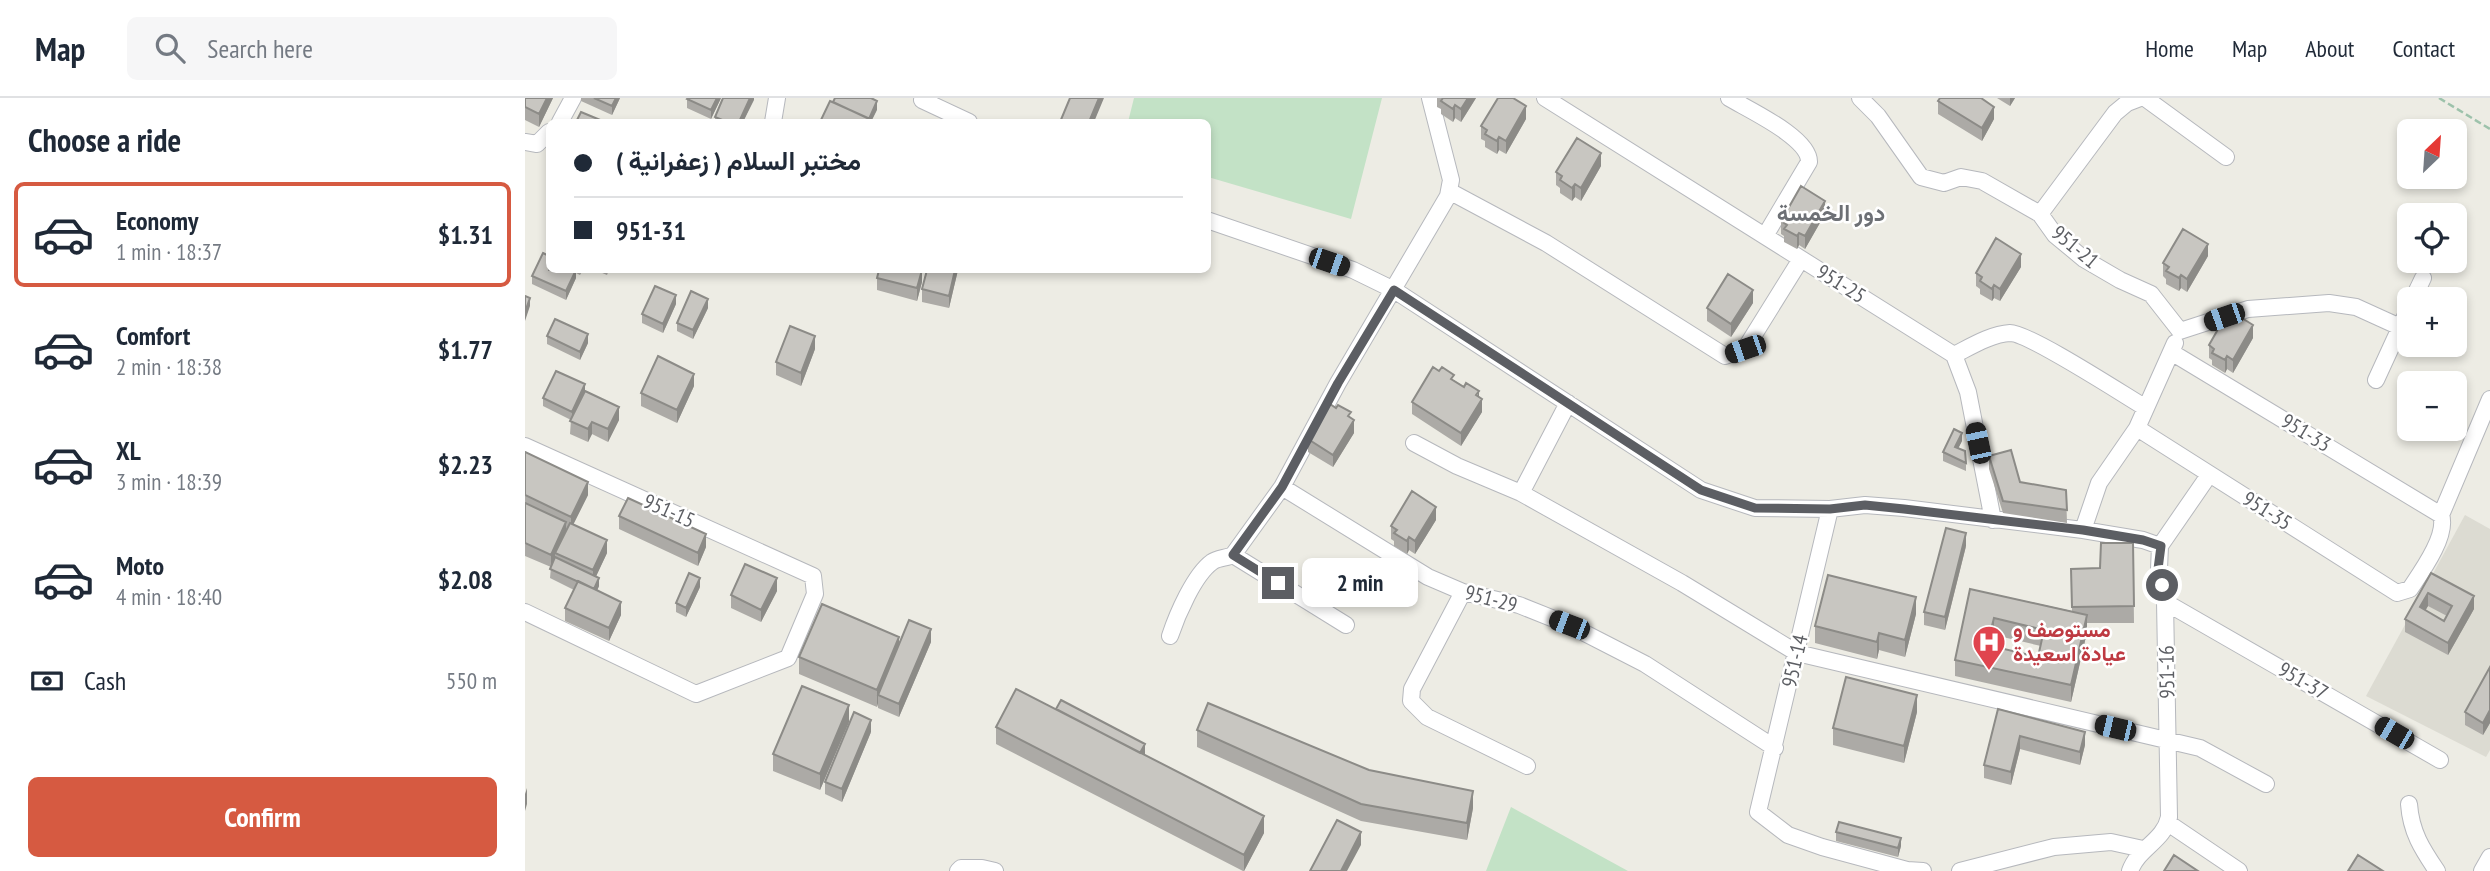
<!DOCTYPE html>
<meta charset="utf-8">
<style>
body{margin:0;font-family:"PT Sans Narrow",Vazirmatn,sans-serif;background:#f6f6f7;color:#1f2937;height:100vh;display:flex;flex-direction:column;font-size:26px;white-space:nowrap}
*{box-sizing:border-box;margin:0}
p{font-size:23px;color:#747a83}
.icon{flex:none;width:38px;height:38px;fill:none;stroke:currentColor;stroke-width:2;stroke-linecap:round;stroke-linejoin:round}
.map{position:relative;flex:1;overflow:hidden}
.panel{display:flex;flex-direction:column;background:#fff;width:525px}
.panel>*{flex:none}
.banner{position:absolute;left:21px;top:21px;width:665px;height:154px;border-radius:10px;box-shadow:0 4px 10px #0003;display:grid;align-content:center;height:154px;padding:0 28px;background:#fff}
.needle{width:46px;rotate:25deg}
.fabs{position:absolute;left:1872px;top:21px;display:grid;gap:14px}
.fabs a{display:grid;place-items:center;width:70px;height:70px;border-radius:10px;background:#fff;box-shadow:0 4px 10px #0003;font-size:35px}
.end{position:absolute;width:32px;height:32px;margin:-16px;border:9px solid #5c5e63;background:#fff;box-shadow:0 0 0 4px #fff}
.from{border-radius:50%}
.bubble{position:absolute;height:49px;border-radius:10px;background:#fff;box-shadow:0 4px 10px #0003;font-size:23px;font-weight:700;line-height:49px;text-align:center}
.car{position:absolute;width:21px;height:42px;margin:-21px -10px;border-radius:9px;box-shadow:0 0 5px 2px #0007;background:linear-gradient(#222 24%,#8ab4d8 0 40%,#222 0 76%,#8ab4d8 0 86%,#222 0)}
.banner b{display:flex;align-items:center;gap:24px;height:66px;font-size:26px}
.banner b+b{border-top:2px solid #e0e1e3}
.banner i{width:18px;height:18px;background:#1f2937}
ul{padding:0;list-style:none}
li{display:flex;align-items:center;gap:21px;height:105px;margin:0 14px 10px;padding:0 14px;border:4px solid transparent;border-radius:10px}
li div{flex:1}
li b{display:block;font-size:26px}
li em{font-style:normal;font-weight:700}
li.selected{border-color:#d65a41}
li>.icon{width:63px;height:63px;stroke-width:1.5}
h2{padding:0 28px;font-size:32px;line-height:84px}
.pay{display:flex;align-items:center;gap:18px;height:77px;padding:0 28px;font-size:26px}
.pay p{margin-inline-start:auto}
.primary-button{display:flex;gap:14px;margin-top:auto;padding:14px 28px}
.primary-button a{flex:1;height:80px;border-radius:10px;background:#d65a41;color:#fff;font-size:28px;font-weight:700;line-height:80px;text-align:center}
header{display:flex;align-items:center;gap:42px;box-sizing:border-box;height:98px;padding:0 35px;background:#fff;border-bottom:2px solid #e0e1e3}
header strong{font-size:33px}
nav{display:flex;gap:38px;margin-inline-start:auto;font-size:24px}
.search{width:490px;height:63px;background:#f6f6f7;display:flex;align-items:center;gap:18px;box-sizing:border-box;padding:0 24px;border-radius:10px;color:#747a83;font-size:26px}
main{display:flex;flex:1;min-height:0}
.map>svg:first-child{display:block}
.education{fill:#dcdbd2}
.green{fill:#c3e2c6}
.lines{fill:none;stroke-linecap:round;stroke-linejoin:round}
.minor-casing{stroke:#b6b8bd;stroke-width:18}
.path{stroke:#9dc2ab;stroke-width:2.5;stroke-dasharray:7 3.5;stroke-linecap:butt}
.minor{stroke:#fff;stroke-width:16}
.wall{fill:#acaaa6;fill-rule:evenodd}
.shaded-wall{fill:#8c8b87}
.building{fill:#c8c6c1;stroke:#8c8b87;stroke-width:2;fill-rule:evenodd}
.route{stroke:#5c5e63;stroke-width:9}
.labels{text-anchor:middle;stroke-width:5;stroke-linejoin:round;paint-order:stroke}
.street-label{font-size:21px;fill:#5c5e63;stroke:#fff}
.health-label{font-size:21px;font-weight:bold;fill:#be3a42;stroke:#fff;text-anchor:start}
.neighbourhood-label{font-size:23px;font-weight:bold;fill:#6d7075;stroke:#fff}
</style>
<header>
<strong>Map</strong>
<div class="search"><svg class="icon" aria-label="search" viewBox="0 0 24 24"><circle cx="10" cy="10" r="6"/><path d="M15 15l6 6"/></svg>Search here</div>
<nav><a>Home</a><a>Map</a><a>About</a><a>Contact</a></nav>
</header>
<main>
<section class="panel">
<h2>Choose a ride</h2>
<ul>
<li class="selected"><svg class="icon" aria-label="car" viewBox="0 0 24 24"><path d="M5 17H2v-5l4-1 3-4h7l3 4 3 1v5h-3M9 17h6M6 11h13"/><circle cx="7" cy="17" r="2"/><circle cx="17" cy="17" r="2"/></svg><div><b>Economy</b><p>1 min · 18:37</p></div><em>$1.31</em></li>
<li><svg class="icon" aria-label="car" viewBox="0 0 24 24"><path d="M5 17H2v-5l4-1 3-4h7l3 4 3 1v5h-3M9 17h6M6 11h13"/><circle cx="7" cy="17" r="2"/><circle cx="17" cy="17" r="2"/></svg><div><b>Comfort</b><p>2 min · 18:38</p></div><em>$1.77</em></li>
<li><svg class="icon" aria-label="car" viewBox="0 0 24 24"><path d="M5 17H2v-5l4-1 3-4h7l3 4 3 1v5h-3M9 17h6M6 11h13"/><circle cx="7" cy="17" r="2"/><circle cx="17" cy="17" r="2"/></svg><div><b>XL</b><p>3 min · 18:39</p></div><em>$2.23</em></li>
<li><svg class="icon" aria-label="car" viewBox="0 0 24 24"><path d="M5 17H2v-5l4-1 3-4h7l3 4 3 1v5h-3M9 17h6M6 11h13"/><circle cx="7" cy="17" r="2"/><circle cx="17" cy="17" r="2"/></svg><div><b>Moto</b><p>4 min · 18:40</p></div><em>$2.08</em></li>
</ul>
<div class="pay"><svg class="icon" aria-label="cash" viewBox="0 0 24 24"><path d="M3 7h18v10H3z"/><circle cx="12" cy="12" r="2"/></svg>Cash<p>550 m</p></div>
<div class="primary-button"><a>Confirm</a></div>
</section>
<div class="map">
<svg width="1965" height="773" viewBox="0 0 1965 773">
<rect width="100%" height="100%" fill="#edece4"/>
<path class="education" d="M1940,417L1965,431V652L1961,659L1841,598Z"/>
<path class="green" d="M609,0H857L826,121L683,79L682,24H603Z
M986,709L1103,773H961Z"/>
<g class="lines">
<defs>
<path id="minor" d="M398,0L397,2L444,24
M1020,0L1429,257C1445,249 1466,236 1485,235C1504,235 1599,297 1621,310
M1204,0C1224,12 1285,40 1284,64L1240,138
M1335,0L1353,18L1396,79L1419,85L1436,79L1457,83L1515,116L1530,137L1559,161L1595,182L1626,196L1655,233
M1620,0L1701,59
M35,24L48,0
M248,24L252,0
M0,44L12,46L24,34
M924,93L1021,145L1200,258L1220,251L1276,161
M1515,116L1590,15L1602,5L1615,0
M682,122L828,172L869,192L1176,392L1230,410L1305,411L1340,407L1379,410L1558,432L1618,442L1635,448
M1888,201L1898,180
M1655,233L1723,211L1804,205L1831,209L1875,229
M1646,254L1916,417
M1429,257L1443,294L1468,422
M1851,282L1885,208
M1612,330L1872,495L1885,491C1897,473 1923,437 1916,417L1965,301
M889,345L932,368L996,395L1157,485L1272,555L1675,650L1741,686
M0,348L288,478L290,496L263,560L171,596L0,514
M757,389L903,479L938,494L994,507L1044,527L1120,566L1250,650
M996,395L1043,305
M1305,411L1233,714L1263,737L1297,749L1382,772L1398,773
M1558,432L1574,385L1612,330L1650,245
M708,457L821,527
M938,494L887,591L886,603L902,619L1002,668
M1640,504L1915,662
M645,538C652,517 669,477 687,464C692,460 702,460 708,457L757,389L813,285L923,98L926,82L905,0
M1884,706C1886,734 1897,751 1912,773
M1643,725L1714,773
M433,773L436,770H457L470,773
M1435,773L1529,749L1586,744L1618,751
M1605,773C1613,750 1639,743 1644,719L1640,504L1634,471L1635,448L1684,377
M1957,773L1965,759"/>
</defs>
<use href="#minor" class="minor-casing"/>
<path class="path" d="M1914,0L1965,31"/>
<use href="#minor" class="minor"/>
</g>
<path class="wall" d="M0,0H28L14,29L0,22Z
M56,0H95L87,17L56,3Z
M196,0L186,21L162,10V1Z
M229,0L218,24H190V19Z
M912,0H951L936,24L930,20L928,24L916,16V11L912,9Z
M1472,0H1490L1485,8Z
M1413,3L1469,21L1457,43L1413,16Z
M1001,21L981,56L974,52L972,56L960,49V43L956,41V28Z
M1076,68L1056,103L1050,99L1047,103L1035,95V90L1031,87V74Z
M1300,116L1280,151L1274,147L1272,151L1259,144V138L1256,136V123Z
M1683,158L1662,194L1656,190L1654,193L1641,186V181L1638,178V165Z
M1496,169L1475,203L1469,200L1467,203L1455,196V191L1451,188V175Z
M24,172H58L55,177L51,175V180L41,202L7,186V178Z
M70,172H84L82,177Z
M354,172H433L424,210L397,204V191L401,173L397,172V184L392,203L352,192V180Z
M1228,205L1206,239L1182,223V210Z
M151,206L138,235L117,225V216Z
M183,210L168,241L152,233V225Z
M22,238L63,245L55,262L22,246Z
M1728,240L1708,275L1702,271L1700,275L1687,267V262L1684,260V247Z
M290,251L276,288L251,277V264Z
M929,282L954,299L957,314L936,348L887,316V304Z
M169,288L152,325L116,308V295Z
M60,293L94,322L83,344L67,336L63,344L45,336L46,322L18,308V300Z
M826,320L829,335L808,369L783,354V341Z
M1437,343L1433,350L1441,365V373L1418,363V354Z
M0,354L63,397L48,427L82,455L71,478L74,488L72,493L96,517L84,543L40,523V510L49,492L25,480L26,469L0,458Z
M1464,358L1495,384L1541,392L1542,425L1478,415L1464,371Z
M94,418L181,449L173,468L94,431Z
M911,422L890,456L884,452L882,456L869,448V443L866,441V428Z
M1608,445L1609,525H1562V534L1546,604L1430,578V562L1445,491L1547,513L1546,471L1575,470ZM1469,537L1516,548L1513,559L1466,548Z
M1441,448L1420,532L1399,527V514Z
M1906,475L1949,511L1923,557L1880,534V521ZM1903,508L1922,518L1919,523L1900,512Z
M175,489L161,519L151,514V505Z
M252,493L236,524L206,510V497Z
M1391,516L1380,559L1354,552L1352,561L1290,545V528Z
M406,544L374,619L353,610V605L352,609L274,576V559L374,547Z
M1965,569V625L1958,637L1940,627V614Z
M1473,611L1560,647L1555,667L1495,651L1486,687L1459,680V667Z
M1392,614L1379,665L1308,647V630Z
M324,624L295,692L248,673V656Z
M471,629L620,657L739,735L719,773H718L471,646Z
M672,632L844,672L948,710L942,742L836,723L672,649Z
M346,634L317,704L300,696V684Z
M1311,734L1376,748L1373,759L1311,743Z"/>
<path class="shaded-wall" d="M22,0H28L14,29V16Z
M91,0H95L87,17V8Z
M192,0H196L186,21V12Z
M225,0H229V2L218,24H214Z
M574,0H579L569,24H564Z
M943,0H951L936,24V11Z
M1485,0H1490L1485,8Z
M352,3V12L346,24H344V21Z
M930,7V20L928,24V11Z
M1001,8V21L981,56V43Z
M1469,9V21L1457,43V30Z
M974,39V52L972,56V43Z
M1076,55V68L1056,103V90Z
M1050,86V99L1047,103V90Z
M1300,103V116L1280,151V138Z
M1274,135V147L1272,151V138Z
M1683,146V158L1662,194V181Z
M1496,156V169L1475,203V191Z
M51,172V180L41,202V193Z
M397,172V184L392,203V190Z
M430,172H433L424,210V198Z
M1656,177V190L1654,193V180Z
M1469,187V200L1467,203V191Z
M1228,192V205L1206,239V226Z
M151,197V206L138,235V226Z
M5,200V208L0,223V214Z
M183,201V210L168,241V232Z
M1728,227V240L1708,275V262Z
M63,236V245L55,262V254Z
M290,238V251L276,288V275Z
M1702,258V271L1700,275V262Z
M169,276V288L152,325V312Z
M60,286V295L47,322V314Z
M954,293V306L957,301V314L936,348V335Z
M94,309V322L83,344V331Z
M829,322V335L808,369V357Z
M67,324V336L63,344V331Z
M1437,335V343L1430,357V349Z
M63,384V397L46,431V419Z
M911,409V422L890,456V443Z
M41,424V437L30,455V460L26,470V457Z
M1441,435V448L1420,532V519Z
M181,436V449L173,468V455Z
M884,439V452L882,456V443Z
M82,442V455L68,485V472Z
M74,480V488L68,501V492Z
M175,480V489L161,519V510Z
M252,480V493L236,524V512Z
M1903,495V508L1895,522V509Z
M1949,498V511L1923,557V545Z
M1391,499V516L1380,559V542Z
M96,504V517L84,543V530Z
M1562,517V534L1546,604V587Z
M1469,520V537L1462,564V547Z
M406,531V544L374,619V606Z
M1354,535V552L1352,561V544Z
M374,539V555L353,597V605L352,609V592Z
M1392,597V614L1379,665V648Z
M324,607V624L295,692V676Z
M1965,612V625L1958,637V625Z
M346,622V634L317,704V691Z
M1560,634V647L1555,667V654Z
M1495,638V651L1486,687V674Z
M620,646V659L614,657Z
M2,690V706L0,713V696Z
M948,693V710L942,742V725Z
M739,718V735L719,773V757Z
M836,734V747L822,773H816Z
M1376,740V748L1373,759V750Z"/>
<path class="building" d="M0,0H22L14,16L0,9Z
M69,0H91L87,8Z
M163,0H192L186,12L162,1Z
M198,0H225L214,24H202L190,19Z
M310,0H346L352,3L344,21L308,4Z
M545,0H574L564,24H535Z
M918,0H943L936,11L930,7L928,11L916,3Z
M973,0H988L1001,8L981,43L974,39L972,43L960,36L962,32L956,28Z
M1415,0H1456L1469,9L1457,30L1413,3Z
M305,3L343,20L341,24H295Z
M56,14L80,24H51Z
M1052,40L1076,55L1056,90L1050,86L1047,90L1035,82L1037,78L1031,74Z
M1276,88L1300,103L1280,138L1274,135L1272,138L1259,131L1262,127L1256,123Z
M1658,131L1683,146L1662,181L1656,177L1654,180L1641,173L1644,169L1638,165Z
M1471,140L1496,156L1475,191L1469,187L1467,191L1455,183L1457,179L1451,175Z
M18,155L24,158V172H51L41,193L7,178Z
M354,172H397L392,190L352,180Z
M402,172H430L424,198L397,191Z
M1203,176L1228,192L1206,226L1182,210Z
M130,188L151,197L138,226L117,216Z
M166,193L183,201L168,232L152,225Z
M0,198L5,200L0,214Z
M1704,212L1728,227L1708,262L1702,258L1700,262L1687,255L1689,251L1684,247Z
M30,221L63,236L55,254L22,238Z
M265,228L290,238L276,275L251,264Z
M133,258L169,276L152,312L116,295Z
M908,269L914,273L917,269L929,277L926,281L939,289L941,285L954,293L951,297L957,301L936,335L887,304Z
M31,273L60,286L47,314L18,300Z
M60,293L94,309L83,331L67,324L63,331L45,323Z
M805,306L811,310L813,307L826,314L823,318L829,322L808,357L783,341Z
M1429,331L1437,335L1430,349L1440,353L1441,365L1418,354Z
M1486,352L1495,384L1541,392L1542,412L1478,403L1464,358Z
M0,354L63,384L46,419L0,397Z
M887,393L911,409L890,443L884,439L882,443L869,435L872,432L866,428Z
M103,400L181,436L173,455L94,418Z
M0,405L41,424L26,457L0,445Z
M45,425L82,442L68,472L30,455Z
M1421,430L1441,435L1420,519L1399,514Z
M1576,445H1608L1609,508L1547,509L1546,471L1575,470Z
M30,459L74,480L69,491L25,471Z
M220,466L252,480L236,512L206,497Z
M164,475L175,480L161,510L151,505Z
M1906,475L1949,498L1923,545L1880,521ZM1903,495L1927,508L1919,523L1895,509Z
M1303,477L1391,499L1380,542L1354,535L1352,544L1290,528Z
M53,483L96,504L84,530L40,510Z
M1445,491L1562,517L1546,587L1430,562ZM1469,520L1519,532L1513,559L1462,547Z
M297,506L374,539L352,592L274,559Z
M384,522L406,531L374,606L353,597Z
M1965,569V612L1958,625L1940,614Z
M1321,579L1392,597L1379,648L1308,630Z
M277,588L324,607L295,676L248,656Z
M491,591L739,718L719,757L471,629Z
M536,602L620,646L615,655L531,611Z
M683,605L844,672L948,693L942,725L836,706L672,632Z
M1473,611L1560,634L1555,654L1495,638L1486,674L1459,667Z
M329,614L346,622L317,691L300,684Z
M812,722L836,734L816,773H785Z
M1314,724L1376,740L1373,750L1311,734Z
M1649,757L1673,773H1639Z
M1833,757L1858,773H1823Z"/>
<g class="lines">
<path class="route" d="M753,485L708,457L757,389L813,285L869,192L1176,392L1230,410L1305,411L1340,407L1379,411L1558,432L1618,442L1636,448L1633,471L1637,487"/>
</g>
<defs>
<symbol id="hospital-pin" viewBox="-11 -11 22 30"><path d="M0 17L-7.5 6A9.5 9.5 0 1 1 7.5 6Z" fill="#e0444e" stroke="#fff"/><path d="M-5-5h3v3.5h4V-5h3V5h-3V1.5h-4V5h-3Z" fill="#fff"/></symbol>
</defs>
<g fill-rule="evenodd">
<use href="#hospital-pin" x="1445" y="525" width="38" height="52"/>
</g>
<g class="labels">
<g class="street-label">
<text transform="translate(1550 149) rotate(40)" y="7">951-21</text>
<text transform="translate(1316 186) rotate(32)" y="7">951-25</text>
<text transform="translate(1781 335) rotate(31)" y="7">951-33</text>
<text transform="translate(144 413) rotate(24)" y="7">951-15</text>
<text transform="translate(1742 413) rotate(32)" y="7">951-35</text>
<text transform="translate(966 501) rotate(15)" y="7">951-29</text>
<text transform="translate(1270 563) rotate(-77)" y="7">951-14</text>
<text transform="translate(1642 574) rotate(-91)" y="7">951-16</text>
<text transform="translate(1778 583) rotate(30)" y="7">951-37</text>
</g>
<g class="health-label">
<text x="1488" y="539">مستوصف و<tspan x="1488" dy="24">عيادة اسعيدة</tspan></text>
</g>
<g class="neighbourhood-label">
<text x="1306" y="123">دور الخمسة</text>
</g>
</g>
</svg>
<div class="fabs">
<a><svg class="needle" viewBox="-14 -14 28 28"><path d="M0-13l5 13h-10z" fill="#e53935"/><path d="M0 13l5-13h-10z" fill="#747a83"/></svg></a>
<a><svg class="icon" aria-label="locate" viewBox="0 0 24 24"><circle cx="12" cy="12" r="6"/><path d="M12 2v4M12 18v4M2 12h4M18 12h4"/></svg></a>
<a>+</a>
<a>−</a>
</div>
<i class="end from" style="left:1637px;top:487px"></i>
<i class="end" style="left:753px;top:485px"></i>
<div class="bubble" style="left:777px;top:460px;width:116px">2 min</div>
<i class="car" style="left:804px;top:164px;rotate:109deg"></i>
<i class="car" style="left:1699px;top:219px;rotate:251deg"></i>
<i class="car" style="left:1220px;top:251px;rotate:251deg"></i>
<i class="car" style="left:1453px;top:345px;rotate:348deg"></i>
<i class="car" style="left:1044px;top:527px;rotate:291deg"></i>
<i class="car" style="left:1590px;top:630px;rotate:283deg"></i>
<i class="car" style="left:1869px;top:635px;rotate:300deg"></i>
<div class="banner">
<b><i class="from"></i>مختبر السلام ( زعفرانية )</b>
<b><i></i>951-31</b>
</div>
</div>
</main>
